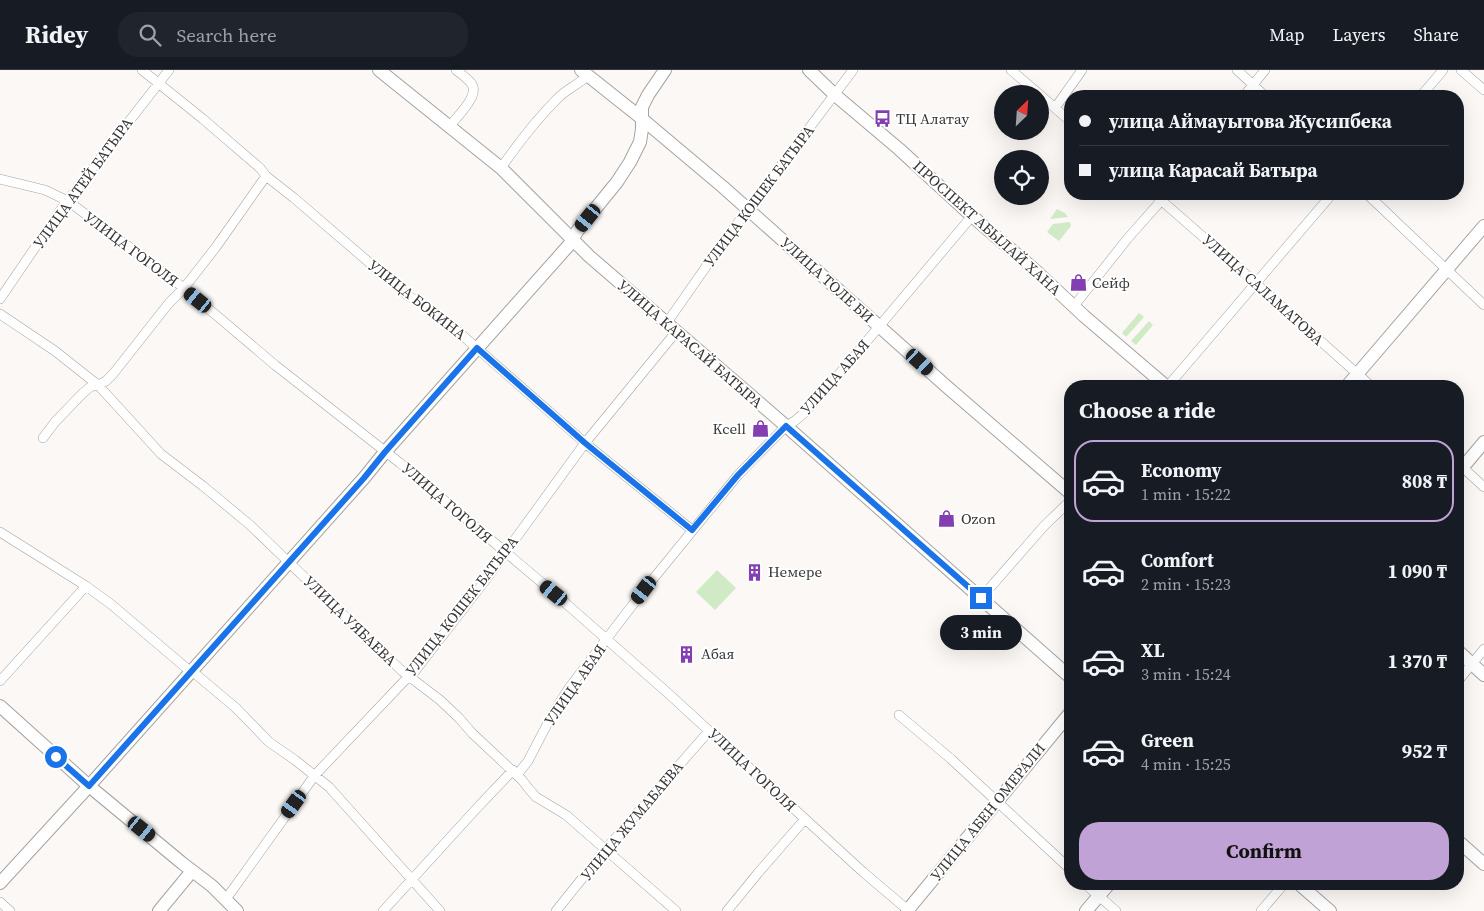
<!DOCTYPE html>
<meta charset="utf-8">
<style>
body{margin:0;font-family:"Source Serif 4",serif;background:#20242c;color:#f1f3f6;height:100vh;display:flex;flex-direction:column;font-size:19px;white-space:nowrap}
*{box-sizing:border-box;margin:0}
p{font-size:16px;color:#9ea1a6}
.icon{flex:none;width:28px;height:28px;fill:none;stroke:currentColor;stroke-width:2;stroke-linecap:round;stroke-linejoin:round}
.map{position:relative;flex:1;overflow:hidden}
.side{position:absolute;left:1064px;top:310px;width:400px;height:510px;display:flex;flex-direction:column;background:#171b24;border-radius:20px;box-shadow:0 5px 20px #0002}
.side>*{flex:none}
.hud{position:absolute;left:1064px;top:20px;width:400px;height:110px;border-radius:20px;box-shadow:0 5px 20px #0002;display:grid;align-content:center;height:110px;padding:0 15px;background:#171b24}
.needle{width:32px;rotate:25deg}
.tools{position:absolute;left:994px;top:15px;display:grid;gap:10px}
.tools a{display:grid;place-items:center;width:55px;height:55px;border-radius:50%;background:#171b24;box-shadow:0 5px 20px #0002;font-size:25px}
.end{position:absolute;width:22px;height:22px;margin:-11px;border:6px solid #1a73e8;background:#fff;box-shadow:0 0 0 2px #fff}
.from{border-radius:50%}
.bubble{position:absolute;height:35px;border-radius:18px;background:#171b24;box-shadow:0 5px 20px #0002;font-size:16px;font-weight:700;line-height:35px;text-align:center}
.car{position:absolute;width:15px;height:30px;margin:-15px -8px;border-radius:6px;box-shadow:0 0 4px 1px #0007;background:linear-gradient(#222 24%,#8ab4d8 0 40%,#222 0 76%,#8ab4d8 0 86%,#222 0)}
.hud b{display:flex;align-items:center;gap:18px;height:48px;font-size:19px}
.hud b+b{border-top:1px solid #363941}
.hud i{width:12px;height:12px;background:#f1f3f6}
ul{padding:0;list-style:none}
li{display:flex;align-items:center;gap:15px;height:82px;margin:0 10px 8px;padding:0 5px;border:2px solid transparent;border-radius:20px}
li div{flex:1}
li b{display:block;font-size:19px}
li em{font-style:normal;font-weight:700}
li.current{border-color:#c0a2d7}
li>.icon{width:45px;height:45px;stroke-width:1.5}
h2{padding:0 15px;font-size:22px;line-height:60px}
.cta{display:flex;gap:10px;margin-top:auto;padding:10px 15px}
.cta a{flex:1;height:58px;border-radius:20px;background:#c0a2d7;color:#111;font-size:20px;font-weight:700;line-height:58px;text-align:center}
header{display:flex;align-items:center;gap:30px;box-sizing:border-box;height:70px;padding:0 25px;background:#171b24;border-bottom:1px solid #363941}
header strong{font-size:24px}
nav{display:flex;gap:28px;margin-inline-start:auto;font-size:18px}
.search{width:350px;height:45px;background:#20242c;display:flex;align-items:center;gap:12px;box-sizing:border-box;padding:0 18px;border-radius:20px;color:#9ea1a6;font-size:19px}
.map>svg:first-child{display:block}
.green{fill:#d0eac6}
.lines{fill:none;stroke-linecap:round;stroke-linejoin:round}
.street-casing{stroke:#a5a3a0;stroke-width:10}
.secondary-casing{stroke:#a5a3a0;stroke-width:14}
.street{stroke:#fff;stroke-width:9}
.secondary{stroke:#fff;stroke-width:12}
.route{stroke:#1a73e8;stroke-width:6}
.labels{text-anchor:middle;stroke-width:4;stroke-linejoin:round;paint-order:stroke}
.poi-label{font-size:15px;fill:#383635;stroke:#fff;text-anchor:start}
.street-label{font-size:15px;fill:#383635;stroke:#fff}
</style>
<header>
<strong>Ridey</strong>
<div class="search"><svg class="icon" aria-label="search" viewBox="0 0 24 24"><circle cx="10" cy="10" r="6"/><path d="M15 15l6 6"/></svg>Search here</div>
<nav><a>Map</a><a>Layers</a><a>Share</a></nav>
</header>
<div class="map">
<svg width="1484" height="841" viewBox="0 0 1484 841">
<rect width="100%" height="100%" fill="#fbf8f5"/>
<path class="green" d="M1057,139L1065,143L1068,147L1050,149Z
M1070,152L1071,156L1059,171L1047,162L1053,154Z
M1139,243L1144,247L1126,267L1122,263Z
M1149,251L1153,255L1136,275L1131,271Z
M717,500L736,518L715,540L696,522Z"/>
<g class="lines">
<defs>
<path id="street" d="M142,0L203,49L260,98L266,106L294,128L407,225C417,232 428,237 438,244L585,373L692,460
M1011,0L1039,24
M1237,0L1265,26
M1461,0L1484,20
M1040,25L1070,51
M1244,26L1265,0
M1421,26L1443,0
M1055,38L1082,0
M450,56C457,46 481,25 471,13C467,8 461,4 456,0
M501,98C517,75 537,49 557,29C566,19 578,15 587,6
M0,109L45,120L68,131L184,218L275,295L400,393L554,523L670,625L863,802L909,841
M1154,124L1241,200L1371,316
M1367,124L1484,235
M0,229L64,135L169,0
M1074,236L1128,168L1167,124
M0,244L55,281L98,315L161,384L203,416L250,455L402,601L440,630L459,648L472,663L522,710L529,719L536,727L566,745L676,841
M666,254L724,171L853,0
M1168,316L1332,124
M43,368L55,352L83,323L90,317L98,315L106,311L113,304L169,233L184,218L216,177L266,106
M1458,393L1484,417
M0,462L86,516L112,535L191,602
M981,528L1044,456L1070,431
M192,601L236,638L269,672L295,690L329,717L440,841
M0,611L86,516
M1458,611L1484,579
M899,645L951,689L1070,799
M517,705L528,691L552,645L569,618L644,520L738,405L786,356C801,349 812,334 824,322L972,146
M1085,814L1116,841
M226,829L315,705L409,606L415,601L484,512L585,373L676,262
M0,832L10,841
M383,841L477,738L513,700
M556,841L605,780L709,661
M727,841L758,803L805,749
M1261,841L1284,814"/>
<path id="secondary" d="M379,0L501,98L589,186L786,356L1070,607
M581,0L635,43L723,117L946,316L1070,423
M809,0L835,25L899,79L972,146L1036,201L1084,246L1166,316
M1347,316L1484,156
M1458,403L1484,372
M1458,581L1484,605
M0,636L89,716L182,793L212,816L237,841
M1458,771L1484,794
M0,813L89,716L364,408L385,382L569,175L578,160L617,112L630,92L640,72L642,59V37L648,25L665,0
M1299,814L1330,841
M159,841L192,801
M907,841L1070,643
M1086,841L1109,814"/>
</defs>
<use href="#street" class="street-casing"/>
<use href="#secondary" class="secondary-casing"/>
<use href="#street" class="street"/>
<use href="#secondary" class="secondary"/>
</g>
<g class="lines">
<path class="route" d="M56,687L89,716L364,408L385,382L477,278L585,373L692,460L738,405L786,356L981,528"/>
</g>
<defs>
<symbol id="bus-bare" viewBox="-9 -9 18 18"><path d="M-5-6H5V4H4V6H2V4H-2V6H-4V4H-5ZM-3.5-4V0h7V-4ZM-3.5 1.2v1.5H-2V1.2ZM2 1.2v1.5H3.5V1.2Z" fill="#833fb2" stroke="#fff" stroke-width="2.5" paint-order="stroke"/></symbol>
<symbol id="shop-bare" viewBox="-9 -9 18 18"><path d="M-5-2.5h2.3a2.7 3.5 0 0 1 5.4 0H5L5.5 6h-11ZM-1.5-2.5h3a1.5 2.3 0 0 0-3 0Z" fill="#833fb2" stroke="#fff" stroke-width="2.5" paint-order="stroke"/></symbol>
<symbol id="building-bare" viewBox="-9 -9 18 18"><path d="M-4-6H4V6H1V3H-1V6H-4ZM-2.5-4.3h1.7v1.8h-1.7ZM.8-4.3h1.7v1.8H.8ZM-2.5-1h1.7V.8h-1.7ZM.8-1h1.7V.8H.8Z" fill="#833fb2" stroke="#fff" stroke-width="2.5" paint-order="stroke"/></symbol>
</defs>
<g fill-rule="evenodd">
<use href="#bus-bare" x="870" y="36" width="25" height="25"/>
<use href="#shop-bare" x="1066" y="200" width="25" height="25"/>
<use href="#shop-bare" x="748" y="346" width="25" height="25"/>
<use href="#shop-bare" x="934" y="436" width="25" height="25"/>
<use href="#building-bare" x="742" y="490" width="25" height="25"/>
<use href="#building-bare" x="674" y="572" width="25" height="25"/>
</g>
<g class="labels">
<g class="poi-label">
<text x="896" y="54">ТЦ Алатау</text>
<text x="1092" y="218">Сейф</text>
<text x="746" y="364" text-anchor="end">Kcell</text>
<text x="961" y="454">Ozon</text>
<text x="768" y="507">Немере</text>
<text x="701" y="589">Абая</text>
</g>
<g class="street-label">
<text transform="translate(83 113) rotate(-54)" y="5">УЛИЦА АТЕЙ БАТЫРА</text>
<text transform="translate(759 126) rotate(-53)" y="5">УЛИЦА КОШЕК БАТЫРА</text>
<text transform="translate(987 158) rotate(42)" y="5">ПРОСПЕКТ АБЫЛАЙ ХАНА</text>
<text transform="translate(131 179) rotate(37)" y="5">УЛИЦА ГОГОЛЯ</text>
<text transform="translate(827 210) rotate(42)" y="5">УЛИЦА ТОЛЕ БИ</text>
<text transform="translate(1263 220) rotate(42)" y="5">УЛИЦА САЛАМАТОВА</text>
<text transform="translate(417 230) rotate(38)" y="5">УЛИЦА БОКИНА</text>
<text transform="translate(690 274) rotate(41)" y="5">УЛИЦА КАРАСАЙ БАТЫРА</text>
<text transform="translate(835 307) rotate(-48)" y="5">УЛИЦА АБАЯ</text>
<text transform="translate(447 433) rotate(41)" y="5">УЛИЦА ГОГОЛЯ</text>
<text transform="translate(462 536) rotate(-52)" y="5">УЛИЦА КОШЕК БАТЫРА</text>
<text transform="translate(350 551) rotate(44)" y="5">УЛИЦА УЯБАЕВА</text>
<text transform="translate(575 615) rotate(-55)" y="5">УЛИЦА АБАЯ</text>
<text transform="translate(752 700) rotate(43)" y="5">УЛИЦА ГОГОЛЯ</text>
<text transform="translate(988 742) rotate(-51)" y="5">УЛИЦА АБЕН ОМЕРАЛИ</text>
<text transform="translate(632 751) rotate(-50)" y="5">УЛИЦА ЖУМАБАЕВА</text>
</g>
</g>
</svg>
<div class="tools">
<a><svg class="needle" viewBox="-14 -14 28 28"><path d="M0-13l5 13h-10z" fill="#e53935"/><path d="M0 13l5-13h-10z" fill="#9ea1a6"/></svg></a>
<a><svg class="icon" aria-label="locate" viewBox="0 0 24 24"><circle cx="12" cy="12" r="6"/><path d="M12 2v4M12 18v4M2 12h4M18 12h4"/></svg></a>
</div>
<i class="end from" style="left:56px;top:687px"></i>
<i class="end" style="left:981px;top:528px"></i>
<div class="bubble" style="left:940px;top:545px;width:82px">3 min</div>
<i class="car" style="left:588px;top:148px;rotate:219deg"></i>
<i class="car" style="left:198px;top:230px;rotate:309deg"></i>
<i class="car" style="left:920px;top:292px;rotate:132deg"></i>
<i class="car" style="left:644px;top:520px;rotate:217deg"></i>
<i class="car" style="left:554px;top:523px;rotate:309deg"></i>
<i class="car" style="left:294px;top:734px;rotate:216deg"></i>
<i class="car" style="left:142px;top:759px;rotate:129deg"></i>
<div class="hud">
<b><i class="from"></i>улица Аймауытова Жусипбека</b>
<b><i></i>улица Карасай Батыра</b>
</div>
<section class="side">
<h2>Choose a ride</h2>
<ul>
<li class="current"><svg class="icon" aria-label="car" viewBox="0 0 24 24"><path d="M5 17H2v-5l4-1 3-4h7l3 4 3 1v5h-3M9 17h6M6 11h13"/><circle cx="7" cy="17" r="2"/><circle cx="17" cy="17" r="2"/></svg><div><b>Economy</b><p>1 min · 15:22</p></div><em>808 ₸</em></li>
<li><svg class="icon" aria-label="car" viewBox="0 0 24 24"><path d="M5 17H2v-5l4-1 3-4h7l3 4 3 1v5h-3M9 17h6M6 11h13"/><circle cx="7" cy="17" r="2"/><circle cx="17" cy="17" r="2"/></svg><div><b>Comfort</b><p>2 min · 15:23</p></div><em>1 090 ₸</em></li>
<li><svg class="icon" aria-label="car" viewBox="0 0 24 24"><path d="M5 17H2v-5l4-1 3-4h7l3 4 3 1v5h-3M9 17h6M6 11h13"/><circle cx="7" cy="17" r="2"/><circle cx="17" cy="17" r="2"/></svg><div><b>XL</b><p>3 min · 15:24</p></div><em>1 370 ₸</em></li>
<li><svg class="icon" aria-label="car" viewBox="0 0 24 24"><path d="M5 17H2v-5l4-1 3-4h7l3 4 3 1v5h-3M9 17h6M6 11h13"/><circle cx="7" cy="17" r="2"/><circle cx="17" cy="17" r="2"/></svg><div><b>Green</b><p>4 min · 15:25</p></div><em>952 ₸</em></li>
</ul>
<div class="cta"><a>Confirm</a></div>
</section>
</div>
